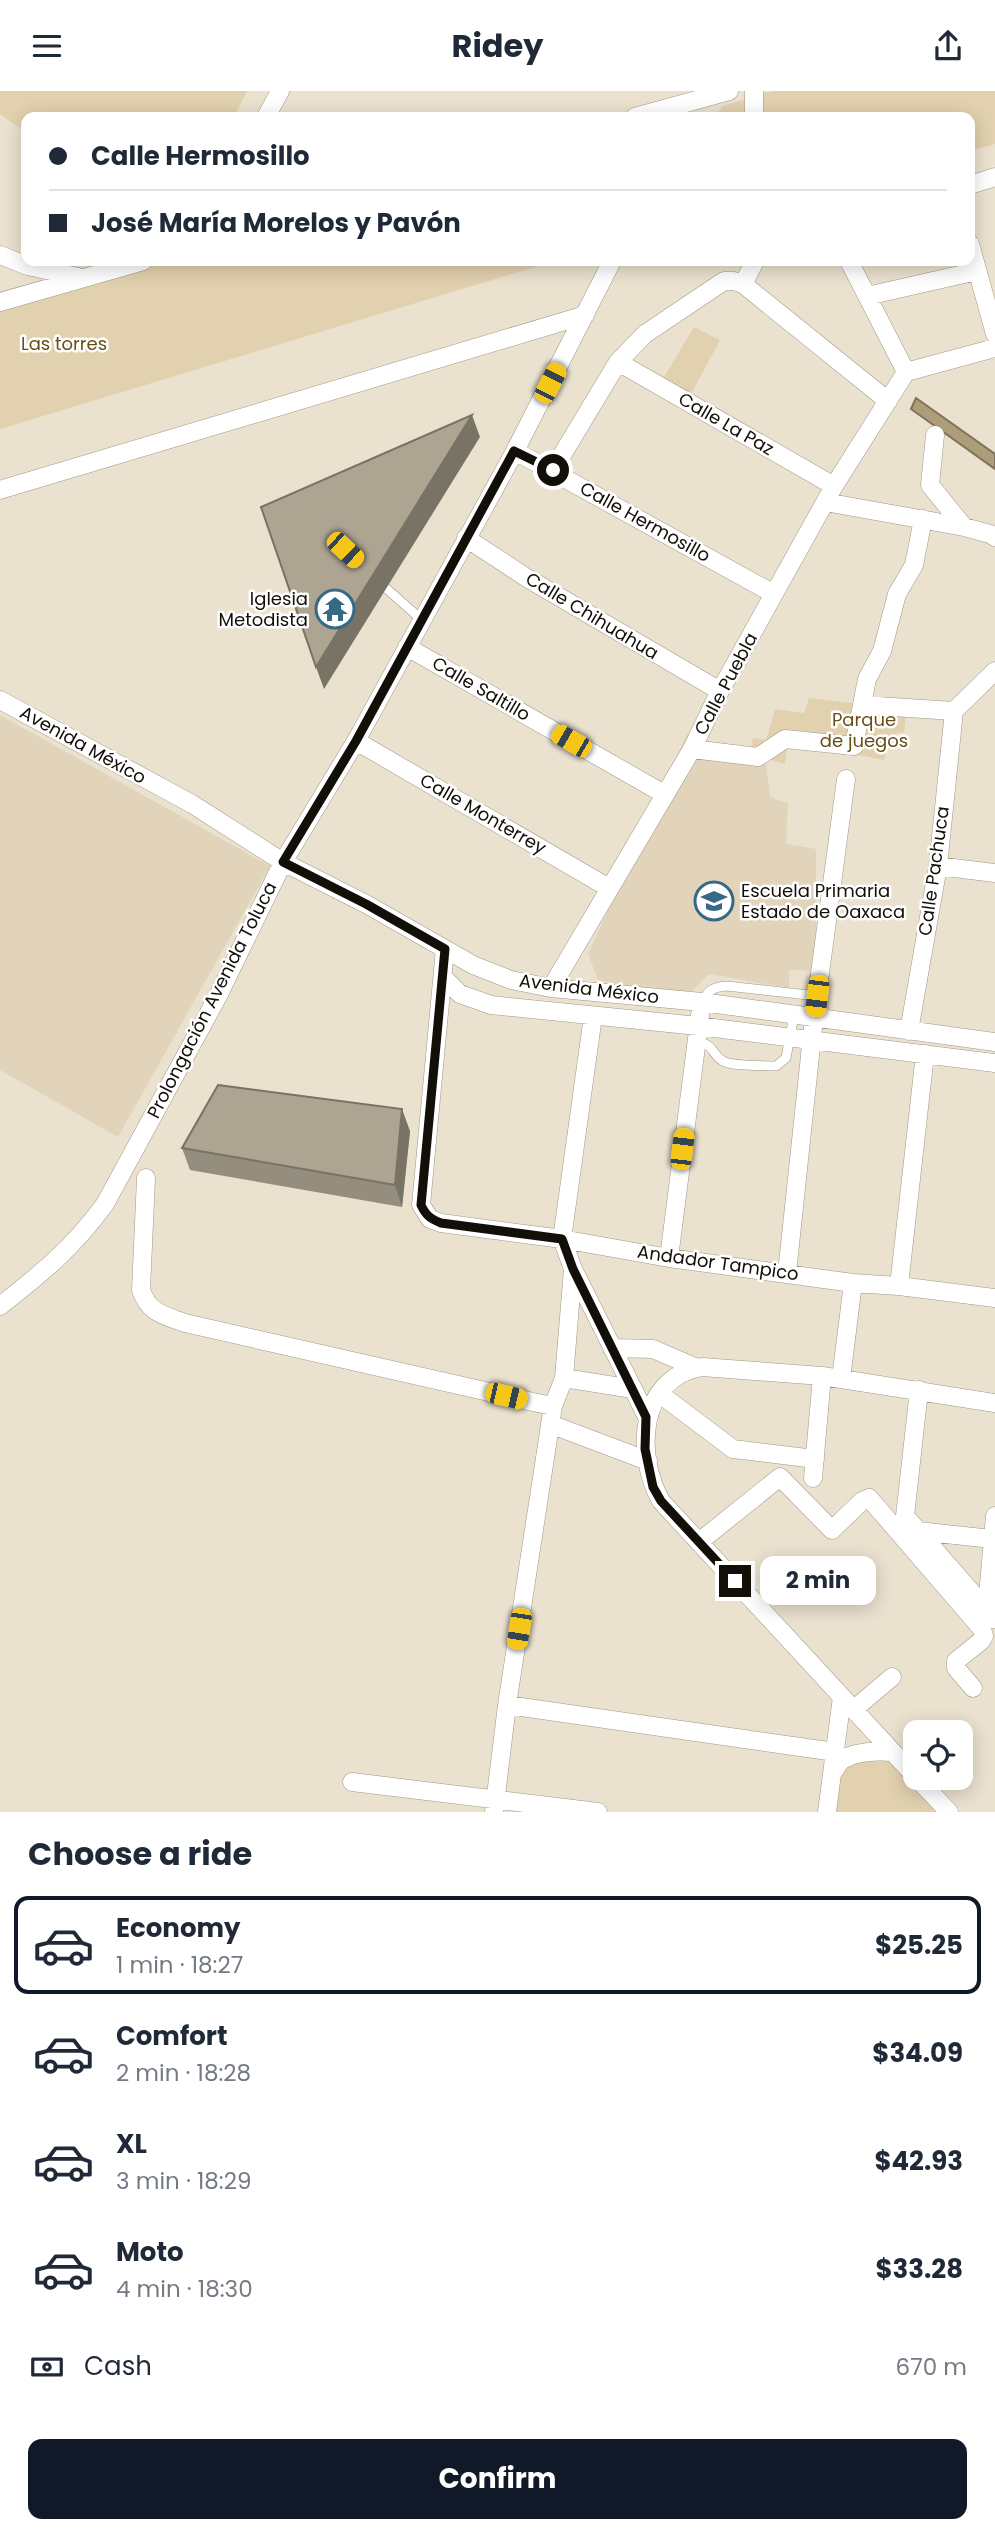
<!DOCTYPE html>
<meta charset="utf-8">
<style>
body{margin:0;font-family:Poppins,sans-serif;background:#f6f6f7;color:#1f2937;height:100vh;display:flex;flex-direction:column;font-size:26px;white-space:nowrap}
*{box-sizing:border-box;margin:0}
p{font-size:23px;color:#747a83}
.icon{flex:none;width:38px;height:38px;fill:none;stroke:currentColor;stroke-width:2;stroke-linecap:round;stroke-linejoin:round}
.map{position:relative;height:1721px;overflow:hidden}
.side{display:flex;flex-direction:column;background:#fff;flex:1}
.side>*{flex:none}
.top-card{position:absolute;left:21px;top:21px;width:954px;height:154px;border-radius:14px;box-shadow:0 4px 18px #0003;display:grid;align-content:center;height:154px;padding:0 28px;background:#fff}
.tools{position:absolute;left:903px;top:1629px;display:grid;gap:14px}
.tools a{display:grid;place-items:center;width:70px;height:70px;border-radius:14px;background:#fff;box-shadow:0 4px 18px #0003;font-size:35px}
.end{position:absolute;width:32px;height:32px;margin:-16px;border:9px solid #120f09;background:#fff;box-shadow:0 0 0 4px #fff}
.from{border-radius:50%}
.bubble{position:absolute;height:49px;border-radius:14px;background:#fff;box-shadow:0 4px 18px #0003;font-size:23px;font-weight:700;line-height:49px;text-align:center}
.car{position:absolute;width:21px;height:42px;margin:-21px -10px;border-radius:9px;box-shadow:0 0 5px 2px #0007;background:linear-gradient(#f5c518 24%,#345 0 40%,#f5c518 0 76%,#345 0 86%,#f5c518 0)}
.top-card b{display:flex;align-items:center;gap:24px;height:66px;font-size:26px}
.top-card b+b{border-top:2px solid #e0e1e3}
.top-card i{width:18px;height:18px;background:#1f2937}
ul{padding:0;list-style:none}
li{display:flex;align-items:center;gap:21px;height:98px;margin:0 14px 10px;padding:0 14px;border:4px solid transparent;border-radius:14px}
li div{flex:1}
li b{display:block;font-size:26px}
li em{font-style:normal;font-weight:700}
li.on{border-color:#111827}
li>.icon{width:63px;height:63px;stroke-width:1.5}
h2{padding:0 28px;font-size:32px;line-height:84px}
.pay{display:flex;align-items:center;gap:18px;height:77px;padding:0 28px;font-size:26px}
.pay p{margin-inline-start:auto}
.primary-button{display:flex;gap:14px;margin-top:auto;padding:14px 28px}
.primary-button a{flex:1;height:80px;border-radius:14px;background:#111827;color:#fff;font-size:28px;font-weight:700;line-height:80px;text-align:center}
header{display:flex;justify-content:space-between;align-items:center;height:91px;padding:0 28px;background:#fff;font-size:32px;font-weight:700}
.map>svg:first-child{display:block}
.built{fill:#e1d4ba}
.green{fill:#e2d1af}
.water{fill:#ae9d7b;stroke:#7f7259;stroke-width:2}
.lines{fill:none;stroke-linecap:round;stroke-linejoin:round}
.lane-casing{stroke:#a09886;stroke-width:10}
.street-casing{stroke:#a09886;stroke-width:19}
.lane{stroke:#fff;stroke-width:9}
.street{stroke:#fff;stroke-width:18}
.wall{fill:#958d7e}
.shaded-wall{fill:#797366}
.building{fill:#ada492;stroke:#797366;stroke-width:2}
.route{stroke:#120f09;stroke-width:9}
.labels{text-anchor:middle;stroke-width:5;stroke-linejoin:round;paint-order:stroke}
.park-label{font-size:18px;fill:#694f14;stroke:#fff}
.street-label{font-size:18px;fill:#120f09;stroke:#fff}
.poi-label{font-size:18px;fill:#120f09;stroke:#fff;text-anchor:end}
</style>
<header><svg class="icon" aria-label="menu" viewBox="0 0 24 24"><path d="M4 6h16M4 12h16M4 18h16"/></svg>Ridey<svg class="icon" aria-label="share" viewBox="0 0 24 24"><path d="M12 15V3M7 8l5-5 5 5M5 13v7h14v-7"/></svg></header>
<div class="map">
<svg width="995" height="1721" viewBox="0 0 995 1721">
<rect width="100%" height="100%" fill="#ebe1cf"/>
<path class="built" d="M0,624L270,775L118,1046L0,979Z
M687,643L741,667L766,673L770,706L788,712L786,753L816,758V880L789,879V897L709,883L690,902L633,897L598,889L588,863Z"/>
<path class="green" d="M0,0H247L234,26H26V41L0,23Z
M772,0H995V53L970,60V26H716L722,15Z
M140,170H555L0,338V204Z
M694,236L720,249L691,303L664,286Z
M809,607L907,619L904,641L890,644L884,669L788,650L785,673L750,663L753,647L766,649L775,618L804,622Z
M858,1669H890L939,1721H833C835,1695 832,1682 858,1669Z"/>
<path class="water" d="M916,307L995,363V378L911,318Z"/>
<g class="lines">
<defs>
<path id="lane" d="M379,491L422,529
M702,911C708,899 713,896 727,895L817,905
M696,949C716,955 711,963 723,970C734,976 763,974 776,975L786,967L794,924"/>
<path id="street" d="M754,0V26
M266,26L280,0
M635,26L729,0
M970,94L995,86
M970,153L995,243
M0,164L28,175L78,186
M849,170L906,281
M743,193L755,170
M867,205L977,180
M0,211L143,170
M618,271L834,395
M935,344L930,394L964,436
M515,360L774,503
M553,379L618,271L645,243L724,190H734L743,193L888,310
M0,399L585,224
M825,411L964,436L990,443L995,446
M466,447L527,487L720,600
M407,556L664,703
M0,609L192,713L283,771L366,813L473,874L511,889L551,897L702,911L995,951
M862,614L954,620L995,580
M356,650L609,797
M692,658L758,666L785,648L854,655L867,588L882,560L897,503L914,474L923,428
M938,775L995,782
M445,858L421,1114L430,1128L441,1132L562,1148L669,1167L853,1192L899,1195L995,1207
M444,887L460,903L491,914L698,935L995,972
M551,897L692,658L720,600L834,395L906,281L995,257
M593,925L562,1148L573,1178L647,1326
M909,940L938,775L954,620
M146,1087L141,1199C149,1222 163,1224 185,1232L533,1311L553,1315L564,1287L573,1178
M669,1167L700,924
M787,1182L814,927L846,688
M899,1195L925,963
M0,1215C42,1182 73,1157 105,1113L218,905L283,771L356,650L515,360L612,170
M612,1257L653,1258L697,1277
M564,1287L633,1298
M841,1288L853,1192
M919,1299L905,1425L995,1528
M660,1303L733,1358L815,1368
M550,1333L648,1370
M813,1387L822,1285
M918,1440L992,1448
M699,1451L780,1386L832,1439L862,1410L869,1407L982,1538L984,1545L981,1550L956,1570V1577L973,1597
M987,1517L995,1425
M507,1614L835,1661
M853,1619L892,1586
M832,1683C835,1679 838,1672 842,1669C856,1660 877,1660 892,1661
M915,1685L661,1410C635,1364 638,1287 702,1276L822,1285L995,1312
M917,1687L949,1721
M352,1691L598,1721
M494,1721L507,1614L553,1315
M827,1721L842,1606"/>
</defs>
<use href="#lane" class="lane-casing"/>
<use href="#street" class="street-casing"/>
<use href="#lane" class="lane"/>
<use href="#street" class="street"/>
</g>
<path class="wall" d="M410,1040L402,1116L190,1079L182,1057Z"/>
<path class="shaded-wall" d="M472,324L480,346L324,598L316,576Z
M402,1018L410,1040L402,1116L395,1094Z"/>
<path class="building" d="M472,324L316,576L261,416Z
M218,994L402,1018L395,1094L182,1057Z"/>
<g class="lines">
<path class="route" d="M553,379L514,360L356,650L283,771L366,813L445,858L421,1114C426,1125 431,1128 441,1132L562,1148L573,1178L646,1326L645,1358L653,1396L661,1410L735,1490"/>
</g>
<defs>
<symbol id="temple-ring" viewBox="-11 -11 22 22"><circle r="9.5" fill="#fff" stroke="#356986" stroke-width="1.5"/><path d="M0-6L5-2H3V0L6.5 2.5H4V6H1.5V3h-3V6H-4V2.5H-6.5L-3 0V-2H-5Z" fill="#356986"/></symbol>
<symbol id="school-ring" viewBox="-11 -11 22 22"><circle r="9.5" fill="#fff" stroke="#356986" stroke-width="1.5"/><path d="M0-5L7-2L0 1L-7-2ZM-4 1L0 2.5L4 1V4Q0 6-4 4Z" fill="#356986"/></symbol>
</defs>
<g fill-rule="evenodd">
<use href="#temple-ring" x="313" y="496" width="44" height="44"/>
<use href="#school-ring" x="692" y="788" width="44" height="44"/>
</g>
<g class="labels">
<g class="park-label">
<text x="64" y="259">Las torres</text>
<text x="864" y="635">Parque<tspan x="864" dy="21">de juegos</tspan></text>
</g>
<g class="street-label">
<text transform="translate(726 333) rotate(30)" y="6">Calle La Paz</text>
<text transform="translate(645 431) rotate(29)" y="6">Calle Hermosillo</text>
<text transform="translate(592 525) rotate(31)" y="6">Calle Chihuahua</text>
<text transform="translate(726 593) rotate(-62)" y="6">Calle Puebla</text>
<text transform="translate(481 598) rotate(30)" y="6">Calle Saltillo</text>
<text transform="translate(83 654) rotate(29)" y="6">Avenida México</text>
<text transform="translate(483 723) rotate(30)" y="6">Calle Monterrey</text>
<text transform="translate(934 780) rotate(-82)" y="6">Calle Pachuca</text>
<text transform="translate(589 898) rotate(7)" y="6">Avenida México</text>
<text transform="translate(212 909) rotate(-63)" y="6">Prolongación Avenida Toluca</text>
<text transform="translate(718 1172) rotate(8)" y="6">Andador Tampico</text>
</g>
<g class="poi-label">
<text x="308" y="514">Iglesia<tspan x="308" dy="21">Metodista</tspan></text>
<text x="741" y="806" text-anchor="start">Escuela Primaria<tspan x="741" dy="21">Estado de Oaxaca</tspan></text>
</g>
</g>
</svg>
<div class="tools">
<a><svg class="icon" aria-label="locate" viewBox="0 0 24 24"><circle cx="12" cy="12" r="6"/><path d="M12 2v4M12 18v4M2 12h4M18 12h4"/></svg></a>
</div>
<i class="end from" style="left:553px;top:379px"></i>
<i class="end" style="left:735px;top:1490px"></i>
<div class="bubble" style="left:760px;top:1465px;width:116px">2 min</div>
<i class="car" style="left:550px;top:292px;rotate:27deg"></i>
<i class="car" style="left:345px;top:459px;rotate:133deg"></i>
<i class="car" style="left:571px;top:650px;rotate:300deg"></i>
<i class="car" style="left:817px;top:905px;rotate:187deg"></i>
<i class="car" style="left:682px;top:1058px;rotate:7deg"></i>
<i class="car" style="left:506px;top:1305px;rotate:103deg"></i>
<i class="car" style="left:519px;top:1538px;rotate:189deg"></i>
<div class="top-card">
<b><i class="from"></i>Calle Hermosillo</b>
<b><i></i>José María Morelos y Pavón</b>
</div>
</div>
<section class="side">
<h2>Choose a ride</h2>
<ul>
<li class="on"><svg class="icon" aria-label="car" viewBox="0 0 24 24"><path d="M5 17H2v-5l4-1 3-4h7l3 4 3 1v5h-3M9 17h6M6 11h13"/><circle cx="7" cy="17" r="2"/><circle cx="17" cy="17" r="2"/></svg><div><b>Economy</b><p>1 min · 18:27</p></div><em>$25.25</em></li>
<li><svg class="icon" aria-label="car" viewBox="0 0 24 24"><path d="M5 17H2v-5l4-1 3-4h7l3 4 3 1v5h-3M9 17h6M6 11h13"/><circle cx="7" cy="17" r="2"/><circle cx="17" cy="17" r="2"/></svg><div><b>Comfort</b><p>2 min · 18:28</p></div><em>$34.09</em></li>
<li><svg class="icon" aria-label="car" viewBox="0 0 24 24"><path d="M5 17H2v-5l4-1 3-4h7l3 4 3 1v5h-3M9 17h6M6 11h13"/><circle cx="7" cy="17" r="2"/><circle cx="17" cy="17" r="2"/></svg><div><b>XL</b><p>3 min · 18:29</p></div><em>$42.93</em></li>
<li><svg class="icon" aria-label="car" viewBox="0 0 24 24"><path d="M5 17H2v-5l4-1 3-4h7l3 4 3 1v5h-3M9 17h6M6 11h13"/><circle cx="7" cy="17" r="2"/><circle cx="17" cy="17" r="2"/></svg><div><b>Moto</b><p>4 min · 18:30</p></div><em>$33.28</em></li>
</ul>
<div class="pay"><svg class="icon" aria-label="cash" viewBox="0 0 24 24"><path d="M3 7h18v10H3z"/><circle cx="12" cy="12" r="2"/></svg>Cash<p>670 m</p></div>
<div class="primary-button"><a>Confirm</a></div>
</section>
